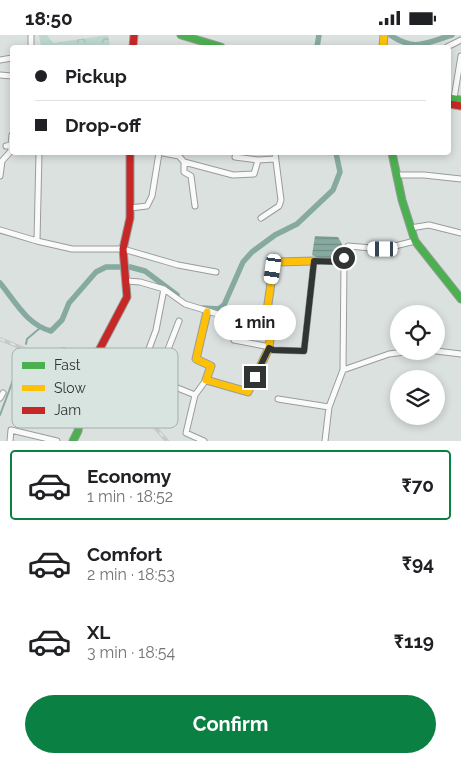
<!DOCTYPE html>
<meta charset="utf-8">
<style>
body{margin:0;font-family:Raleway,sans-serif;background:#f6f6f6;color:#202124;height:100vh;display:flex;flex-direction:column;font-size:19px;white-space:nowrap}
*{box-sizing:border-box;margin:0}
p{font-size:16px;color:#757577}
.icon{flex:none;width:28px;height:28px;fill:none;stroke:currentColor;stroke-width:2;stroke-linecap:round;stroke-linejoin:round}
.map{position:relative;height:406px;overflow:hidden}
.panel{display:flex;flex-direction:column;background:#fff;flex:1}
.panel>*{flex:none}
.top-card{position:absolute;left:10px;top:10px;width:441px;height:110px;border-radius:5px;box-shadow:0 2px 8px #0003;display:grid;align-content:center;height:110px;padding:0 25px;background:#fff}
.fabs{position:absolute;left:390px;top:270px;display:grid;gap:10px}
.fabs a{display:grid;place-items:center;width:55px;height:55px;border-radius:50%;background:#fff;box-shadow:0 2px 8px #0003;font-size:25px}
.end{position:absolute;width:22px;height:22px;margin:-11px;border:6px solid #303433;background:#fff;box-shadow:0 0 0 2px #fff}
.from{border-radius:50%}
.bubble{position:absolute;height:35px;border-radius:18px;background:#fff;box-shadow:0 2px 8px #0003;font-size:16px;font-weight:700;line-height:35px;text-align:center}
.car{position:absolute;width:15px;height:30px;margin:-15px -8px;border-radius:6px;box-shadow:0 0 4px 1px #0007;background:linear-gradient(#fff 24%,#345 0 40%,#fff 0 76%,#345 0 86%,#fff 0)}
.top-card b{display:flex;align-items:center;gap:18px;height:48px;font-size:19px}
.top-card b+b{border-top:1px solid #e0e0e0}
.top-card i{width:12px;height:12px;background:#202124}
ul{padding:9px 0 0;list-style:none}
li{display:flex;align-items:center;gap:15px;height:70px;margin:0 10px 8px;padding:0 15px;border:2px solid transparent;border-radius:5px}
li div{flex:1}
li b{display:block;font-size:19px}
li em{font-style:normal;font-weight:700}
li.current{border-color:#0b8043}
li>.icon{width:45px;height:45px;stroke-width:1.5}
.button{display:flex;gap:10px;margin-top:auto;padding:10px 25px}
.button a{flex:1;height:58px;border-radius:30px;background:#0b8043;color:#fff;font-size:20px;font-weight:700;line-height:58px;text-align:center}
.status{display:flex;justify-content:space-between;align-items:center;height:35px;padding:0 25px;background:#fff;direction:ltr}
.status svg{height:14px;fill:currentColor}
.map>svg:first-child{display:block}
.park{fill:url(#park-crowns)}
.water{fill:url(#water-rules)}
.lines{fill:none;stroke-linecap:round;stroke-linejoin:round}
.stream{stroke:#86aaa0;stroke-width:2}
.canal{stroke:#86aaa0;stroke-width:5.5}
.street-casing{stroke:#989d9b;stroke-width:7}
.fast-casing{stroke:#989d9b;stroke-width:9}
.slow-casing{stroke:#989d9b;stroke-width:9}
.jam-casing{stroke:#989d9b;stroke-width:9}
.street{stroke:#fafafa;stroke-width:5}
.fast{stroke:#4caf50;stroke-width:7}
.slow{stroke:#ffc107;stroke-width:7}
.jam{stroke:#c62828;stroke-width:7}
.rail-casing{stroke:#c7c8c8;stroke-width:4}
.rail{stroke:#d8e4e0;stroke-width:2;stroke-dasharray:5.5;stroke-linecap:butt}
.route{stroke:#303433;stroke-width:6}
.key{fill:#d8e4e0;stroke:#a6afac;stroke-width:1}
.key-label{font-size:14px;fill:#303433}
</style>
<div class="status"><b>18:50</b><svg viewBox="0 0 49 12"><path d="M0 12V9h3v3zM5 12V6h3v6zM10 12V3h3v9zM15 12V0h3v12zM26 1h20v11H26zM47 4h2v5h-2z"/></svg></div>
<div class="map">
<svg width="461" height="406" viewBox="0 0 461 406">
<defs>
<pattern id="park-crowns" width="20" height="18" patternUnits="userSpaceOnUse" patternTransform="scale(1.25)"><rect width="20" height="18" fill="#bdd7ce"/><path d="M2 6a3 3 0 1 1 6 0M12 15a3 3 0 1 1 6 0" fill="none" stroke="#a3b9b1"/></pattern>
<pattern id="water-rules" width="6" height="5" patternUnits="userSpaceOnUse" patternTransform="scale(1.25)"><rect width="6" height="5" fill="#86aaa0"/><path d="M0 2.5h6" fill="none" stroke="#6e8b83"/></pattern>
</defs>
<rect width="100%" height="100%" fill="#dbe1df"/>
<path class="park" d="M39,0H47L53,8L108,0L110,12H41Z"/>
<path class="water" d="M315,201L338,202L342,209L341,224H320L312,220Z"/>
<g class="lines">
<path class="stream" d="M26,309L27,304L40,293
M0,380L24,316"/>
<path class="canal" d="M390,0C416,17 425,8 452,0
M317,12L319,0
M130,232L145,236L177,260
M0,248C15,266 27,290 51,296L62,285L69,268L96,237L106,232H121
M203,273L219,274L224,270L243,227L252,217L275,200L297,189L333,155L340,137L336,118"/>
<defs>
<path id="street" d="M31,0V12
M447,12L461,5
M0,25L12,23
M0,40L12,41
M454,63L461,21
M6,111L11,110L12,100
M39,118L37,206L72,214H123L178,230L216,237
M163,118L179,121L184,127V137L191,141L195,171
M235,122L258,125
M184,127L233,140L254,139L258,125L275,124
M397,140H424L461,144
M0,141L2,126L11,116V110
M130,173L147,171L152,161L159,118
M261,183L279,171L281,165L275,118
M410,193L429,190L461,198
M0,195L37,206
M127,246L140,247L164,254L185,269L221,280L238,292L271,295
M164,254L156,295L140,338L195,360L186,398L204,406
M234,305L265,311L273,315L304,316L314,226L344,227
M436,316L461,319
M343,335L389,319L412,316
M195,360L206,345
M0,363L3,358
M278,364L329,372
M157,373L167,317L179,286
M10,406L11,395L57,406
M325,406L329,372L343,335L344,227L348,211L383,214L415,206"/>
<path id="fast" d="M181,0L221,12
M449,63L461,65
M392,118L402,165L415,206L461,264
M47,325L44,338L50,344L85,357L78,396L73,406"/>
<path id="slow" d="M383,12L384,0
M207,277L196,324L211,331L206,345L248,357L269,313L273,277L267,276L273,234L278,227L314,226"/>
<path id="jam" d="M133,12L134,0
M449,69L461,71
M49,319L64,317L90,327L95,323L127,262L123,214L130,183V118"/>
</defs>
<use href="#street" class="street-casing"/>
<use href="#fast" class="fast-casing"/>
<use href="#slow" class="slow-casing"/>
<use href="#jam" class="jam-casing"/>
<use href="#street" class="street"/>
<use href="#fast" class="fast"/>
<use href="#slow" class="slow"/>
<use href="#jam" class="jam"/>
<defs>
<path id="rail" d="M0,304L88,340L153,390L167,406"/>
</defs>
<use href="#rail" class="rail-casing"/>
<use href="#rail" class="rail"/>
</g>
<g class="lines">
<path class="route" d="M255,342L269,313L273,315L304,316L314,226L344,227V223"/>
</g>
<rect x="12" y="313" width="166" height="80" rx="8" class="key"/>
<rect x="22" y="327" width="23" height="7" fill="#4caf50"/>
<rect x="22" y="350" width="23" height="6" fill="#ffc107"/>
<rect x="22" y="372" width="23" height="7" fill="#c62828"/>
<g class="key-label">
<text x="54" y="335">Fast</text>
<text x="54" y="358">Slow</text>
<text x="54" y="380">Jam</text>
</g>
</svg>
<div class="fabs">
<a><svg class="icon" aria-label="locate" viewBox="0 0 24 24"><circle cx="12" cy="12" r="6"/><path d="M12 2v4M12 18v4M2 12h4M18 12h4"/></svg></a>
<a><svg class="icon" aria-label="layers" viewBox="0 0 24 24"><path d="M12 4l9 5-9 5-9-5zM3 14l9 5 9-5"/></svg></a>
</div>
<i class="end from" style="left:344px;top:223px"></i>
<i class="end" style="left:255px;top:342px"></i>
<div class="bubble" style="left:214px;top:270px;width:82px">1 min</div>
<i class="car" style="left:383px;top:214px;rotate:270deg"></i>
<i class="car" style="left:273px;top:234px;rotate:188deg"></i>
<div class="top-card">
<b><i class="from"></i>Pickup</b>
<b><i></i>Drop-off</b>
</div>
</div>
<section class="panel">
<ul>
<li class="current"><svg class="icon" aria-label="car" viewBox="0 0 24 24"><path d="M5 17H2v-5l4-1 3-4h7l3 4 3 1v5h-3M9 17h6M6 11h13"/><circle cx="7" cy="17" r="2"/><circle cx="17" cy="17" r="2"/></svg><div><b>Economy</b><p>1 min · 18:52</p></div><em>₹70</em></li>
<li><svg class="icon" aria-label="car" viewBox="0 0 24 24"><path d="M5 17H2v-5l4-1 3-4h7l3 4 3 1v5h-3M9 17h6M6 11h13"/><circle cx="7" cy="17" r="2"/><circle cx="17" cy="17" r="2"/></svg><div><b>Comfort</b><p>2 min · 18:53</p></div><em>₹94</em></li>
<li><svg class="icon" aria-label="car" viewBox="0 0 24 24"><path d="M5 17H2v-5l4-1 3-4h7l3 4 3 1v5h-3M9 17h6M6 11h13"/><circle cx="7" cy="17" r="2"/><circle cx="17" cy="17" r="2"/></svg><div><b>XL</b><p>3 min · 18:54</p></div><em>₹119</em></li>
</ul>
<div class="button"><a>Confirm</a></div>
</section>
